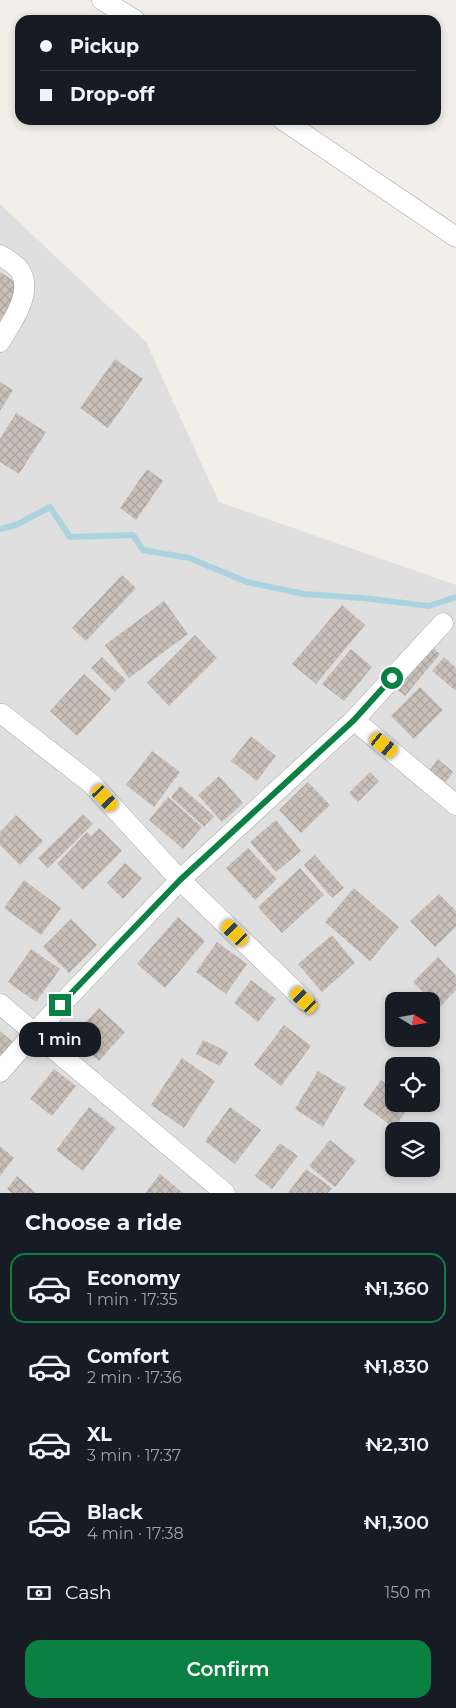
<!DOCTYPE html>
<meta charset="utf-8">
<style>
body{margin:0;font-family:Montserrat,sans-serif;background:#242831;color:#f1f3f6;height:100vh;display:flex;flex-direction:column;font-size:19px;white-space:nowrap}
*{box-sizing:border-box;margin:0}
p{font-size:16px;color:#9ea1a6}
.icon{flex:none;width:28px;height:28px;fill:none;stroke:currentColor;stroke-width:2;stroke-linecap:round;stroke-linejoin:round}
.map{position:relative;height:1193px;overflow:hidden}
.side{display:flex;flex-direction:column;background:#171b24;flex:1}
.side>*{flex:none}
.guide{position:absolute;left:15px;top:15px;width:426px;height:110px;border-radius:15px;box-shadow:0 2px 8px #0003;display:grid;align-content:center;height:110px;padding:0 25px;background:#171b24}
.needle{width:32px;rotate:101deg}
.controls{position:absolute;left:385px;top:992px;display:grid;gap:10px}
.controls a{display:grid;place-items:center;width:55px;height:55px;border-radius:10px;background:#171b24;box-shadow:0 2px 8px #0003;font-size:25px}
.end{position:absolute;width:22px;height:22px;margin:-11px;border:6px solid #0b8043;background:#fff;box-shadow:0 0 0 2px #fff}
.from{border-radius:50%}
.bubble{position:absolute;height:35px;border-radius:15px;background:#171b24;box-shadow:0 2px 8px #0003;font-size:16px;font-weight:600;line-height:35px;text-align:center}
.car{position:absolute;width:15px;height:30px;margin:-15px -8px;border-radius:6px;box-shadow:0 0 4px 1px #0007;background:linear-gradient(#f5c518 24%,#345 0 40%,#f5c518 0 76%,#345 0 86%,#f5c518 0)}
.guide b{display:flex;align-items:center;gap:18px;height:48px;font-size:19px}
.guide b+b{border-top:1px solid #363941}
.guide i{width:12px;height:12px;background:#f1f3f6}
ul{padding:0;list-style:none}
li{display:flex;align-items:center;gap:15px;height:70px;margin:0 10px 8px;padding:0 15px;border:2px solid transparent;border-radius:15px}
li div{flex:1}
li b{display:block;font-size:19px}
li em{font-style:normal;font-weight:600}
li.active{border-color:#0b8043}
li>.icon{width:45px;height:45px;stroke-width:1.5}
h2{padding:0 25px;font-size:22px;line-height:60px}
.pay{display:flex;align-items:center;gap:12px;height:55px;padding:0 25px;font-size:19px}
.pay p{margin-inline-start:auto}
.action{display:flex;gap:10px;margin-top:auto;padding:10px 25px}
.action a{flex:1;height:58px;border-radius:15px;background:#0b8043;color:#fff;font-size:20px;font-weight:600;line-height:58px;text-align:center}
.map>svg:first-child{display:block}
.residential{fill:#e0dfdf;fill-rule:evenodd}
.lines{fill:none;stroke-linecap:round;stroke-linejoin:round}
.stream{stroke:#aad3df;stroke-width:6}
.building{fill:url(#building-cross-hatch)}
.minor-casing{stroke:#a9a9a9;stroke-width:21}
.minor{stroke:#fff;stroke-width:20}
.route{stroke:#0b8043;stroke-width:6}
</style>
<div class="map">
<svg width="456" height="1193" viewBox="0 0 456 1193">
<defs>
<pattern id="building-cross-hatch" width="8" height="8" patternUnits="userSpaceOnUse" patternTransform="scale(1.25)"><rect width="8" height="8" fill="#c7bfb8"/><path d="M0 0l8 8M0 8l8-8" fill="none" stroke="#aba49e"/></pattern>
</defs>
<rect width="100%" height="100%" fill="#f2efe9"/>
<path class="residential" d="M0,204L146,342L219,502L456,585V1193H0ZM394,1001H431V1039H394ZM394,1066H431V1104H394ZM394,1131H431V1169H394Z"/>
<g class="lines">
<path class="stream" d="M0,529L16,525L50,507L70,537L133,535L143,550L189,558L247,582L304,594L363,598L429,606L456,597"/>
</g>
<path class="building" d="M0,272L23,287L0,320Z
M115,359L143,379L108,428L80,408Z
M0,382L13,390L0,411Z
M16,413L46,432L19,474L0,462V439Z
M147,469L163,481L136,520L120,508Z
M122,575L136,588L86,641L72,628Z
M164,601L188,634L129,678L105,645Z
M342,605L365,625L316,684L292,664Z
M195,635L217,658L169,706L147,683Z
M427,643L440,654L405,696L392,685Z
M351,649L372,667L344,701L322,684Z
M102,657L126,680L115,692L91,668Z
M444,657L456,668V691L432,671Z
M84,674L111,699L77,736L50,711Z
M420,687L443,710L414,739L391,716Z
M251,736L276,756L257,781L231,761Z
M152,751L180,772L154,807L126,785Z
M438,759L453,772L444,784L429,771Z
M370,772L379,781L358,802L349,793Z
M219,776L243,803L222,822L198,795Z
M308,782L330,805L301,833L279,810Z
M180,786L214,816L204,827L171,797Z
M168,797L202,827L183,849L149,820Z
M83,814L93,824L48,868L38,858Z
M16,815L43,841L20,865L0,845V832Z
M276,820L301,851L276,872L250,842Z
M99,828L122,851L83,890L57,864L87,832L91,836Z
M248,848L277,879L255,900L226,868Z
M315,855L344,888L332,898L304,865Z
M125,863L142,878L123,899L107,883Z
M300,868L324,895L282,933L258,907Z
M24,880L61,908L41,935L4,908Z
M354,888L399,927L370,961L325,922Z
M439,894L456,911V927L435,947L410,921Z
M178,917L205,941L165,988L137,964Z
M71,919L97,945L69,973L43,947Z
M332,935L355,963L322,992L298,964Z
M217,942L247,964L226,994L196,972Z
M31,949L60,969L36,1002L8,982Z
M438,957L456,976V990L439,1008L413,982Z
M251,980L276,999L258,1022L234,1003Z
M99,1008L125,1032L99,1061L72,1037Z
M284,1025L311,1046L281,1086L254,1065Z
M0,1031L13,1042L0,1057Z
M203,1040L228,1052L220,1066L196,1054Z
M182,1058L215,1081L184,1128L151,1105Z
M54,1069L76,1086L52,1116L30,1099Z
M318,1071L346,1088L323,1127L295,1109Z
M381,1080L394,1090V1104H411L394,1128L363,1105Z
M89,1107L116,1128L83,1171L56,1150Z
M230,1107L261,1130L235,1164L205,1141Z
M330,1140L356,1161L335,1187L309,1166Z
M280,1143L298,1156L272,1189L255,1176Z
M0,1146L14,1158L0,1176Z
M306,1169L332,1188L328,1193H288Z
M160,1174L183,1193H145Z
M17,1176L36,1193H12L7,1189Z"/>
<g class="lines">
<defs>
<path id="minor" d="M102,0L135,20
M283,120L456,237
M0,255C6,259 15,264 19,269C35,292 11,323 0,342
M2,714L92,784L180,880L304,1000
M354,720L456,805
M0,1004L225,1193
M0,1072L34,1033L180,880L354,720L443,623"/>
</defs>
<use href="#minor" class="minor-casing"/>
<use href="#minor" class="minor"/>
</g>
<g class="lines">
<path class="route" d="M60,1005L180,880L354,720L392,678"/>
</g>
</svg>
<div class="controls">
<a><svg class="needle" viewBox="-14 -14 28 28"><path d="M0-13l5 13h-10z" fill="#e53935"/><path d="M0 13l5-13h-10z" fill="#9ea1a6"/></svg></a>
<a><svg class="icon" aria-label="locate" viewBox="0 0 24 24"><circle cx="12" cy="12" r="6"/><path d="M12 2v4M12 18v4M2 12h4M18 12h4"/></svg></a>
<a><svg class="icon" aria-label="layers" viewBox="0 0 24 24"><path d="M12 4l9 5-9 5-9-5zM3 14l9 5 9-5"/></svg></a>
</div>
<i class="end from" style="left:392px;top:678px"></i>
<i class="end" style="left:60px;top:1005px"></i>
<div class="bubble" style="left:19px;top:1022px;width:82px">1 min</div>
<i class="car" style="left:384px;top:745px;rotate:129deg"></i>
<i class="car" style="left:105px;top:798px;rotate:137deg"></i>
<i class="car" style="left:235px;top:933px;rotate:314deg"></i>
<i class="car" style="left:304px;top:1000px;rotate:314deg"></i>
<div class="guide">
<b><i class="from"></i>Pickup</b>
<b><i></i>Drop-off</b>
</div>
</div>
<section class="side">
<h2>Choose a ride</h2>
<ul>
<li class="active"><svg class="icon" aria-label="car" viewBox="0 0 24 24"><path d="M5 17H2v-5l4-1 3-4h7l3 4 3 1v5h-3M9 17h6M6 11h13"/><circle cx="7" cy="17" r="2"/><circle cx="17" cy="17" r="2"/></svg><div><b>Economy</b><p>1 min · 17:35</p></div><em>₦1,360</em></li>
<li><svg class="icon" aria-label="car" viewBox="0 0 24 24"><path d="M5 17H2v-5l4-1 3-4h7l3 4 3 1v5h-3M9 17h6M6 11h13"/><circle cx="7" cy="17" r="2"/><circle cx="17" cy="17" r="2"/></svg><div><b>Comfort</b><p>2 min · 17:36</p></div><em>₦1,830</em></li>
<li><svg class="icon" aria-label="car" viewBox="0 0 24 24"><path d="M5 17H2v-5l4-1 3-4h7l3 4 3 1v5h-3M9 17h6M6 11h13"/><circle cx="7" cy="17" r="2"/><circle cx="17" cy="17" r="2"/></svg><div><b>XL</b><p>3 min · 17:37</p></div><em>₦2,310</em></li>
<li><svg class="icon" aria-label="car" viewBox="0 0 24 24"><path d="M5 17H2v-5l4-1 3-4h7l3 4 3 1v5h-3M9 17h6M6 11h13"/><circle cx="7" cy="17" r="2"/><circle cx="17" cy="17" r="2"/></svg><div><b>Black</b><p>4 min · 17:38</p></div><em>₦1,300</em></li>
</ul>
<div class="pay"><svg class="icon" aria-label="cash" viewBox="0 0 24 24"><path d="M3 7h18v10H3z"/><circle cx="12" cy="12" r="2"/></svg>Cash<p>150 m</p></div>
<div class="action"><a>Confirm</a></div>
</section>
